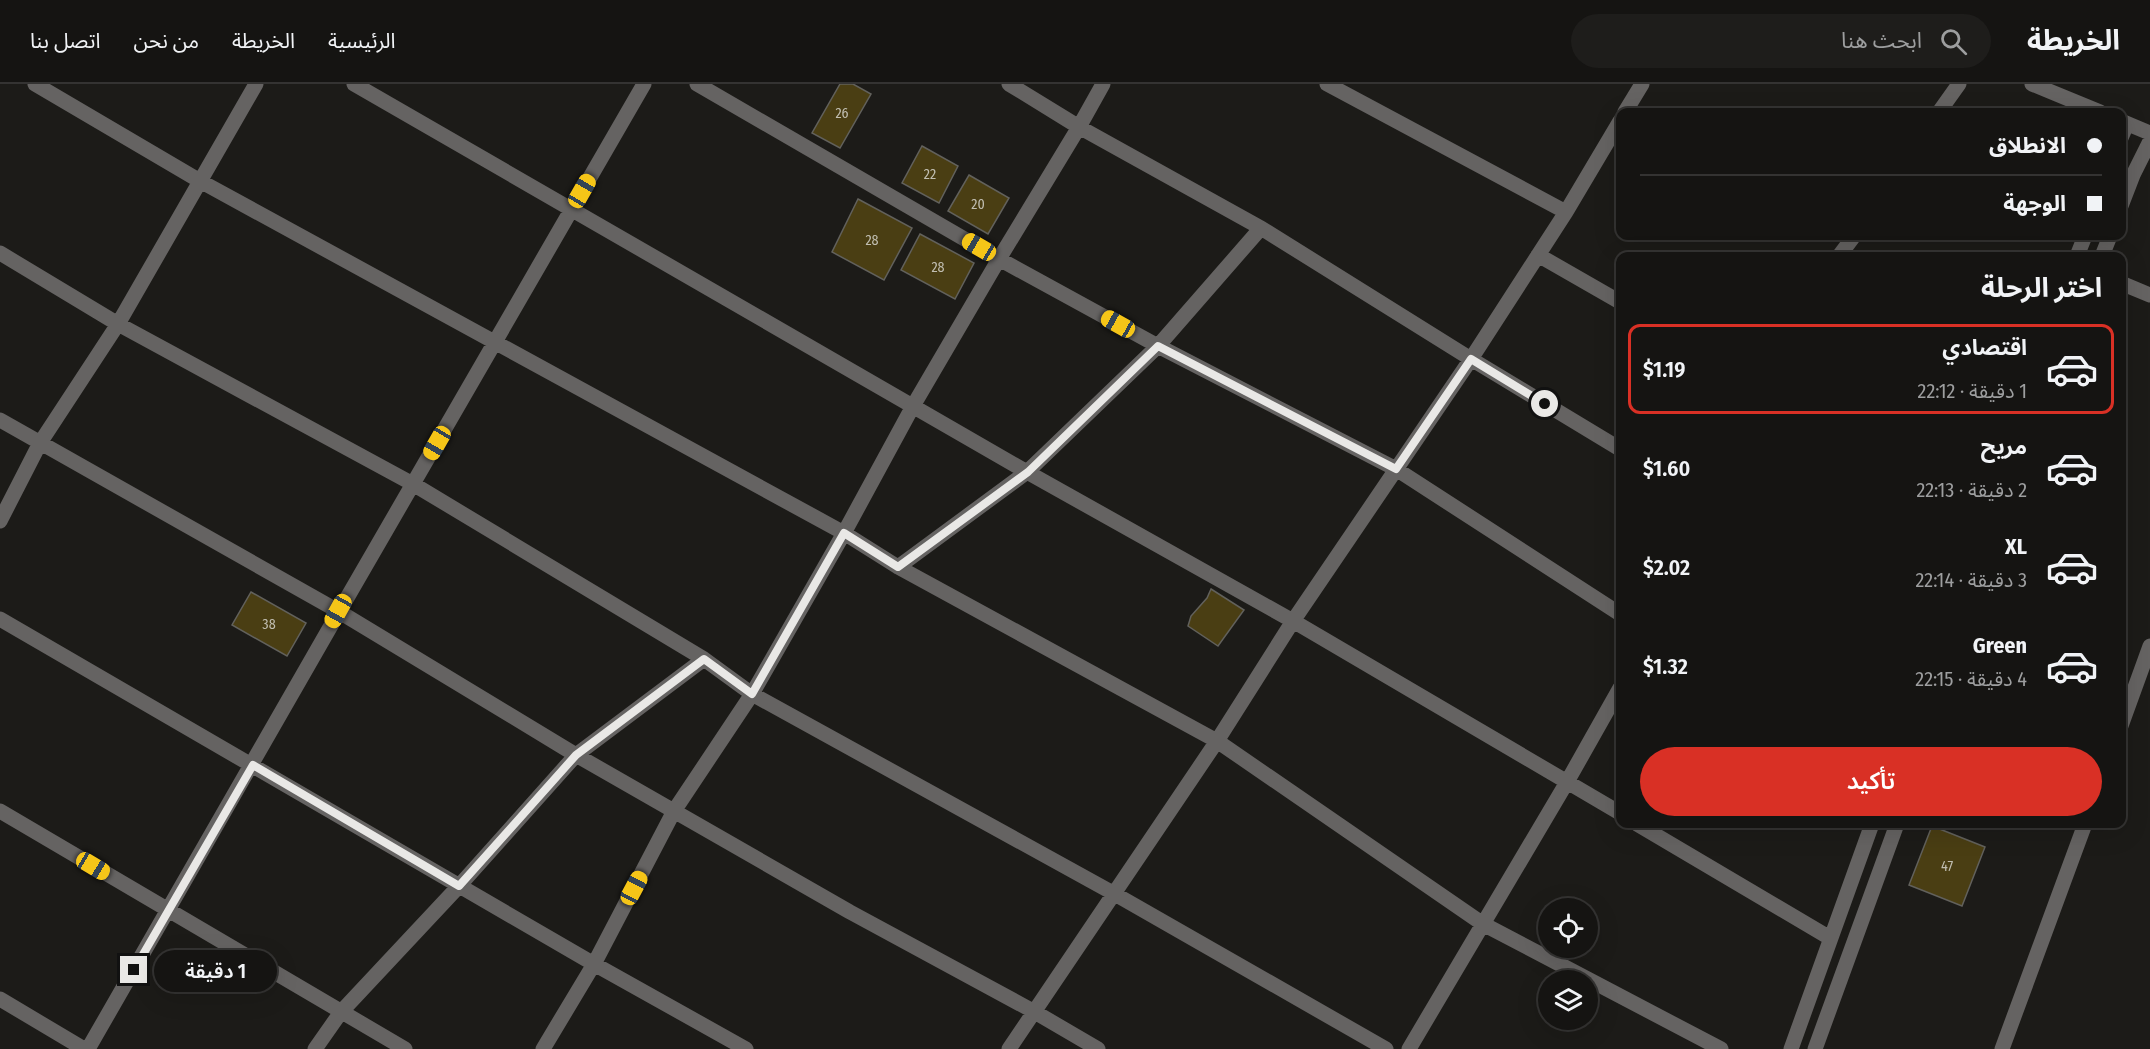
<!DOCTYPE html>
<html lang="ar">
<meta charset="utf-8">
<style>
body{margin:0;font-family:"Fira Sans Condensed","Noto Sans Arabic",sans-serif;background:#1e1d1b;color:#f1f3f6;direction:rtl;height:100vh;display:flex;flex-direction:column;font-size:22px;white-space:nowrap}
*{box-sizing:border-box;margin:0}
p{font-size:20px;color:#9d9e9f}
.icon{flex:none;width:33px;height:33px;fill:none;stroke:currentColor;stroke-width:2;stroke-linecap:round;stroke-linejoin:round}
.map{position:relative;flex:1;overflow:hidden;direction:ltr}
.sheet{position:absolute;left:1616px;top:168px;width:510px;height:576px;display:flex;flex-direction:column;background:#151412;border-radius:12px;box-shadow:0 6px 24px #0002,0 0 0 2px #343332;direction:rtl}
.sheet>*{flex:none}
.banner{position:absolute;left:1616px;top:24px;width:510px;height:132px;border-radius:12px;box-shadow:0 6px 24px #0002,0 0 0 2px #343332;direction:rtl;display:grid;align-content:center;height:132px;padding:0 24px;background:#151412}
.buttons{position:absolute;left:1538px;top:814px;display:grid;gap:12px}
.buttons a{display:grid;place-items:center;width:60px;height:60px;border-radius:50%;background:#151412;box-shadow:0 6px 24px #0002,0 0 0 2px #343332;font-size:30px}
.end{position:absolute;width:27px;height:27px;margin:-14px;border:8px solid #e9e8e6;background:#111;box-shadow:0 0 0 3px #111}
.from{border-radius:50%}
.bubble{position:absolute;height:42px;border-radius:21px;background:#151412;box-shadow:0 6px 24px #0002,0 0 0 2px #343332;font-size:20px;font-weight:600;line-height:42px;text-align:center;direction:rtl}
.car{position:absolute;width:18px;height:36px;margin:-18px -9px;border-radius:8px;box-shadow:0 0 4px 2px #0007;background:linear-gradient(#f5c518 24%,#345 0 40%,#f5c518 0 76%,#345 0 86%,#f5c518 0)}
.banner b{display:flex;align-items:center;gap:21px;height:57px;font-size:22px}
.banner b+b{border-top:2px solid #343332}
.banner i{width:15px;height:15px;background:#f1f3f6}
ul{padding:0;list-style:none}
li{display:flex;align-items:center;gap:18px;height:90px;margin:0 12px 9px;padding:0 12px;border:3px solid transparent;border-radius:12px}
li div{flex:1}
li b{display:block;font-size:22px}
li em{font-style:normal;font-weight:600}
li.current{border-color:#d93025}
li>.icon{width:54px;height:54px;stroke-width:1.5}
h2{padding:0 24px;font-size:27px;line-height:72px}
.cta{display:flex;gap:12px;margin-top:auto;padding:12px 24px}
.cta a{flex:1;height:69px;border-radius:36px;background:#d93025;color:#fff;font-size:24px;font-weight:600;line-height:69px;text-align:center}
header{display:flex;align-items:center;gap:36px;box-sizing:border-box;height:84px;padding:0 30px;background:#151412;border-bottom:2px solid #343332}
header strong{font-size:28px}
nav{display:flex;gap:33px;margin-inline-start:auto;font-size:21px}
.search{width:420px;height:54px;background:#1e1d1b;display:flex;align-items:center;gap:15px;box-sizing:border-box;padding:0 21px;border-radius:33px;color:#9d9e9f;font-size:22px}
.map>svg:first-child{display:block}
.building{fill:#4a3e13;stroke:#62615c;stroke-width:1.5}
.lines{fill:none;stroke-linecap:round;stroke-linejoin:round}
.minor{stroke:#656362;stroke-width:15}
.route{stroke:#e9e8e6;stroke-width:8}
.labels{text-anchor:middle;stroke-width:4.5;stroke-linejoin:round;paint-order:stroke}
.number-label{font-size:14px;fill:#c1beb1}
</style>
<header>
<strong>الخريطة</strong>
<div class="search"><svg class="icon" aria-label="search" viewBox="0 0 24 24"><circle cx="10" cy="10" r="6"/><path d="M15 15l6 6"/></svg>ابحث هنا</div>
<nav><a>الرئيسية</a><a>الخريطة</a><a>من نحن</a><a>اتصل بنا</a></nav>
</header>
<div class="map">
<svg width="2150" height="965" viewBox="0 0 2150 965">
<rect width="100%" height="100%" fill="#1c1b18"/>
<path class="building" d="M840,0H853L871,10L840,64L812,49Z
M922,62L958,82L939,119L902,99Z
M969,91L1009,114L988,150L948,127Z
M858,115L912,144L884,196L832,168Z
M920,150L974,179L955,215L901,186Z
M1211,505L1244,526L1218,562L1188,542L1191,532L1207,514Z
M251,508L306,539L287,572L232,541Z
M1932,742L1985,763L1962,822L1909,801Z"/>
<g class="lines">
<path class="minor" d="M35,0L200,97L844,449L898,483L1217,657L1483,840L1721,965
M354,0L1027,388L1293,537L1620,729
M697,0L999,175L1158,262L1396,385L1620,530
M1009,0L1079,43L1261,144L1471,275L1620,365
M1327,0L1566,128
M2032,0L2100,28
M1625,28L1642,0
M1939,28L1959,0
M2121,37L2150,49
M2121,54L2127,40
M2121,122L2133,91L2150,57
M0,169L118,240L413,400L704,575L752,610L1113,809L1386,965
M1538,171L1620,218
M1839,172L1854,152
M2077,172L2085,152
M2102,172L2110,152
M2121,199L2150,211
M0,336L338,527L576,671L850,828L1033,927L1098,965
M0,437L40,359L118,240L256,0
M898,483L1027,388L1158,262L1261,144
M0,535L594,880L746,965
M2121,642L2150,562
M0,727L405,965
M1637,740L1830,854
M0,915L84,965
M88,965C273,643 457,321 644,0
M315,965L341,928L459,802L576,671L704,575
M543,965L594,880L674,727L752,610L844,449L913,322L999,175L1079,43L1103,0
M1009,965L1217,657L1293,537L1471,275L1566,128L1620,37
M1409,965L1567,698L1620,604
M1791,965L1872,740
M1815,965L1897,740
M2002,965L2085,740"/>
</g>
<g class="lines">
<path class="route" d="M134,886L253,681L459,802L576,671L704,575L752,610L844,449L898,483L1028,388L1158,262L1396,385L1471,275L1545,320"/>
</g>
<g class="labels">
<g class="number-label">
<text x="842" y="34">26</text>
<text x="930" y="95">22</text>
<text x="978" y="125">20</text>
<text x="872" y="161">28</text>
<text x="938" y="188">28</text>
<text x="269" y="545">38</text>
<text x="1947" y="787">47</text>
</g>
</g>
</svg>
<div class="buttons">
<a><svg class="icon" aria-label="locate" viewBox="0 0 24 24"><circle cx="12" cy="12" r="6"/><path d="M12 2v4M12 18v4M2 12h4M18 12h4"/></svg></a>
<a><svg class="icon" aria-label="layers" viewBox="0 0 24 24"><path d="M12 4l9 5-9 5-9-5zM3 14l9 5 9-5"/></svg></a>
</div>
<i class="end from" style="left:1545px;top:320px"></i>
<i class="end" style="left:134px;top:886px"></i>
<div class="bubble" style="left:154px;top:866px;width:123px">1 دقيقة</div>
<i class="car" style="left:582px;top:107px;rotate:30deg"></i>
<i class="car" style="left:979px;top:163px;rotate:300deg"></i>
<i class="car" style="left:1118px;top:240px;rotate:299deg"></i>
<i class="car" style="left:437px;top:359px;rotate:210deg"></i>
<i class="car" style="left:338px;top:527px;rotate:209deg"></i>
<i class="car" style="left:93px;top:782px;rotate:121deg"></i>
<i class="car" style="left:634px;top:804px;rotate:28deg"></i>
<div class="banner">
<b><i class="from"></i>الانطلاق</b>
<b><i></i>الوجهة</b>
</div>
<section class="sheet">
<h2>اختر الرحلة</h2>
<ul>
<li class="current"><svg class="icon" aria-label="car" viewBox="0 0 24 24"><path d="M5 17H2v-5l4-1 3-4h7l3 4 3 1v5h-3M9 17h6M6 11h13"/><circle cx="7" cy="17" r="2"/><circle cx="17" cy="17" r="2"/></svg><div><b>اقتصادي</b><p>1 دقيقة · 22:12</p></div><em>$1.19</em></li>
<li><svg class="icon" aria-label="car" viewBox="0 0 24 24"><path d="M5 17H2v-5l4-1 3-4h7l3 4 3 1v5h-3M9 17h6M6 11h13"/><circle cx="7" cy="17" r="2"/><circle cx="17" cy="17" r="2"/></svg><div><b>مريح</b><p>2 دقيقة · 22:13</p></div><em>$1.60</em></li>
<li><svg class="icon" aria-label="car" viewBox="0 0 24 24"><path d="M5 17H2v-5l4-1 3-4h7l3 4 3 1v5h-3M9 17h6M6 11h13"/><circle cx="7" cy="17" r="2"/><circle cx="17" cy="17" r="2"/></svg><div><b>XL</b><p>3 دقيقة · 22:14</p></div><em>$2.02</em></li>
<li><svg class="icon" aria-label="car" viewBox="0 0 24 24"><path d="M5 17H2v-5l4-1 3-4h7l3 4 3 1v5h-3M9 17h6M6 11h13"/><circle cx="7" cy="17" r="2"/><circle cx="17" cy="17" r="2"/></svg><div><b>Green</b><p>4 دقيقة · 22:15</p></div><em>$1.32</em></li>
</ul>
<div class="cta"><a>تأكيد</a></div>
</section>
</div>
